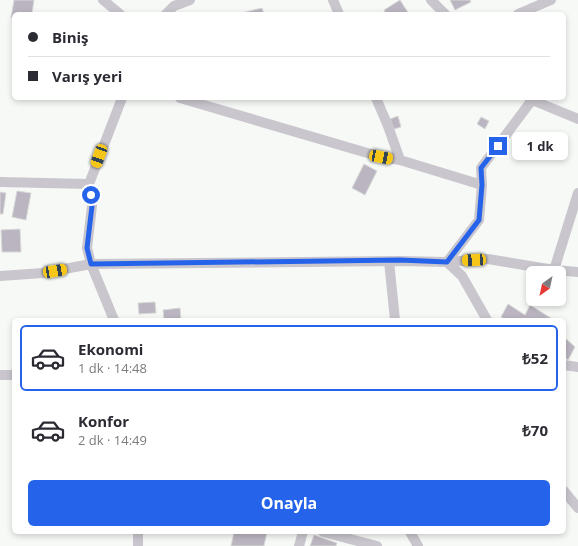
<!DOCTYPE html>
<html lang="tr">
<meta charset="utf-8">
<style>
body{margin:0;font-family:"Open Sans",sans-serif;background:#f7f7f7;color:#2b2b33;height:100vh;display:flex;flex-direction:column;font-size:15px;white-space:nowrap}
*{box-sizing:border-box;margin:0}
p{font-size:13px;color:#7c7c81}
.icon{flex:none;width:22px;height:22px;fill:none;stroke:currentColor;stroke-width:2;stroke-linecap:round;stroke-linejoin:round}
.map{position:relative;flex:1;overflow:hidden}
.panel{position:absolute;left:12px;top:318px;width:554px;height:216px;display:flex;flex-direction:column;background:#fff;border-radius:6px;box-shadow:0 2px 6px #0003}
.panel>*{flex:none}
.top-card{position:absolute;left:12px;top:12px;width:554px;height:88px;border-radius:6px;box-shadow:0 2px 6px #0003;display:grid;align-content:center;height:88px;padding:0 16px;background:#fff}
.needle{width:26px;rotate:213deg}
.tools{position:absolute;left:526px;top:266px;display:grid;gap:8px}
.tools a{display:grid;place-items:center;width:40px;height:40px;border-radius:6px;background:#fff;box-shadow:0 2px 6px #0003;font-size:20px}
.end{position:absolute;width:18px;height:18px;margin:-9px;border:5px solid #2563eb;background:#fff;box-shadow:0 0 0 2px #fff}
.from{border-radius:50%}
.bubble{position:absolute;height:28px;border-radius:6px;background:#fff;box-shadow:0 2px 6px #0003;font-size:13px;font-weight:700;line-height:28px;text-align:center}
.car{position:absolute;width:12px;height:24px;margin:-12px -6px;border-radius:5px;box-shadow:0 0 3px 1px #0007;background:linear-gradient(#f5c518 24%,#345 0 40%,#f5c518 0 76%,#345 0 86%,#f5c518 0)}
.top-card b{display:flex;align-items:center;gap:14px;height:38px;font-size:15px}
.top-card b+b{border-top:1px solid #e1e1e2}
.top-card i{width:10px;height:10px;background:#2b2b33}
ul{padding:7px 0 0;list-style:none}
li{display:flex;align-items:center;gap:12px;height:66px;margin:0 8px 6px;padding:0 8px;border:2px solid transparent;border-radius:6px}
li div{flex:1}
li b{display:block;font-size:15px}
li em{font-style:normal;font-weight:700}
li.on{border-color:#2563eb}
li>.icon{width:36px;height:36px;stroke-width:1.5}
.button{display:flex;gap:8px;margin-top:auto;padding:8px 16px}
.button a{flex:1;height:46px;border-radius:6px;background:#2563eb;color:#fff;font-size:16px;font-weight:700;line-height:46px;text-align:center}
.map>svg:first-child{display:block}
.building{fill:#bbb5c1;stroke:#d8dad8}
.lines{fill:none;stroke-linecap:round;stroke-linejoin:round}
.minor{stroke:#cac6cd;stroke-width:10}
.route{stroke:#2563eb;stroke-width:5}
</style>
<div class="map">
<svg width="578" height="546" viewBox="0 0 578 546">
<rect width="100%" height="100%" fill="#f6f9f6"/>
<path class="building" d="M14,0H34L32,14H14V18H11Z
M400,0L409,14H386L384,10Z
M450,0H470L471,2L455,10Z
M262,8L264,14H246L245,12Z
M398,116L401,127L394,129L390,119Z
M481,117L489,121L485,129L477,124Z
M364,164L377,171L365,195L352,188Z
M17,191L31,193L26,220L12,217Z
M0,192L6,193L3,214H0Z
M20,229L21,252H2L1,230Z
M155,302L156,313L139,314L138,303Z
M508,304L525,315L530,305L554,320H506L501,317Z
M180,308L181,320H164L163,310Z
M564,337L575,347L568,360L564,357Z
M234,532H267L264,546H231Z
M314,535L337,543L336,546H310Z"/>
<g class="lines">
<path class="minor" d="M103,0L120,14
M333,0L339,14
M431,0L445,14
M166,14L174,6L190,0
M518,14L551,0
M180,98L381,157L400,160L388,126L376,98
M529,98L532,100L578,119
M400,160L482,185L481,168L532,100
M0,182L89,184
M389,261L395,320
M447,262L488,259L554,270L578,272
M447,262L479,220L482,185
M554,270L578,193
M0,276L43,273L91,264L400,261L447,262L462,276L487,320
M114,320L91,264L87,248L92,206L89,184L122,98
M564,365L578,367
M0,375H14
M564,491L578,508
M138,532V546
M323,532L377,546
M410,532L418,546
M299,546L303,532"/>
</g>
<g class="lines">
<path class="route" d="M91,195L92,206L87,248L91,264L400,260L447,262L479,220L482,185L481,168L498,146"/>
</g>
</svg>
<div class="tools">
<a><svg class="needle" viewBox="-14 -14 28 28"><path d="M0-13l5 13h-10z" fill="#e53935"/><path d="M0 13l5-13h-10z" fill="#7c7c81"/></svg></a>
</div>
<i class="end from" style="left:91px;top:195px"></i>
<i class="end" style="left:498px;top:146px"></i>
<div class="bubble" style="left:512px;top:132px;width:56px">1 dk</div>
<i class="car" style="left:99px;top:156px;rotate:200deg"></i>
<i class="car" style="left:381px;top:157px;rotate:101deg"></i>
<i class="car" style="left:474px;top:260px;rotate:267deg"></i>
<i class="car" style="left:55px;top:271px;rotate:80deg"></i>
<div class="top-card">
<b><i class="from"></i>Biniş</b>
<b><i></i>Varış yeri</b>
</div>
<section class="panel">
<ul>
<li class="on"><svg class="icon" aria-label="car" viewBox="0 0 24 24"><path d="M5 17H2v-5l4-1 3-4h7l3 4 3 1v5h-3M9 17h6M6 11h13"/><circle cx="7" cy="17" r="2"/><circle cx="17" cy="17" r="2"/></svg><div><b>Ekonomi</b><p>1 dk · 14:48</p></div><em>₺52</em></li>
<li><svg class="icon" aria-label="car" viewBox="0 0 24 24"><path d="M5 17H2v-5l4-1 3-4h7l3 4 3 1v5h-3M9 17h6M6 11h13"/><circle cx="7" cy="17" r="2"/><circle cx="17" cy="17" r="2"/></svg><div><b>Konfor</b><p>2 dk · 14:49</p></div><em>₺70</em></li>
</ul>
<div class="button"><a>Onayla</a></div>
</section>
</div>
